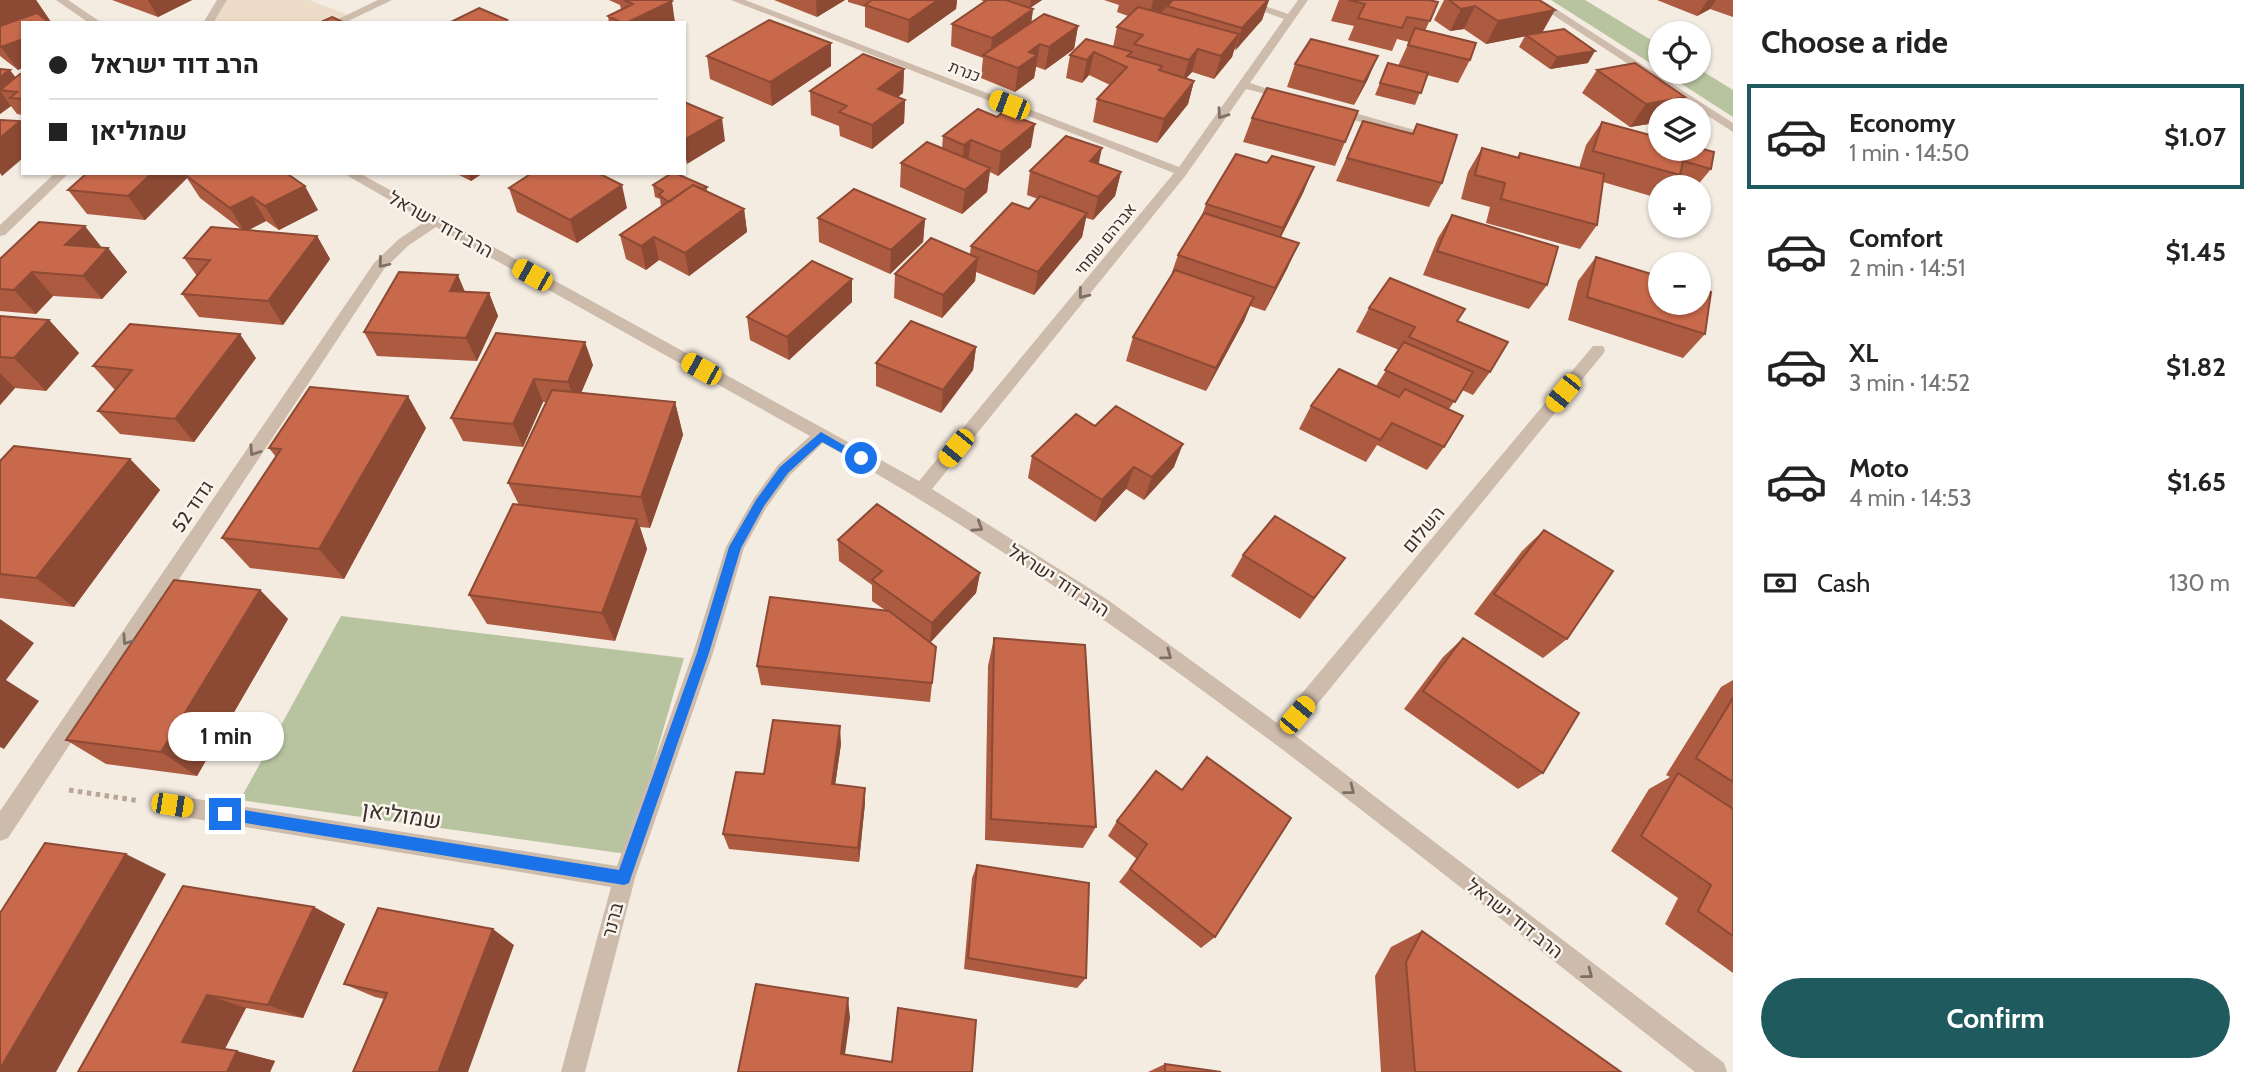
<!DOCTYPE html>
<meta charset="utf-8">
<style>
body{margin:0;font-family:Cabin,Heebo,sans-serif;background:#f2f2f2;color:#222;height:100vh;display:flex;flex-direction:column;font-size:26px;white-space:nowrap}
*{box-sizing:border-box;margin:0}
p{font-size:23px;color:#767676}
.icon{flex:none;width:38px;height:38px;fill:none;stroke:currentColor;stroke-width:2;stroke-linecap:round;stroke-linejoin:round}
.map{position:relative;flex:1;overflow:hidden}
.details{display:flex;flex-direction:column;background:#fff;width:525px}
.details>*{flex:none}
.guide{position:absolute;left:21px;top:21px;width:665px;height:154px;border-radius:0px;box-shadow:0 2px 5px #0004;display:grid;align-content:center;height:154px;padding:0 28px;background:#fff}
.fabs{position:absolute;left:1648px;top:21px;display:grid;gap:14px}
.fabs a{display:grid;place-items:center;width:63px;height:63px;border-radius:50%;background:#fff;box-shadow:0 2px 5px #0004;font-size:35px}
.end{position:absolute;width:32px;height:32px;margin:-16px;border:9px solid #1a73e8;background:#fff;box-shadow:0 0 0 4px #fff}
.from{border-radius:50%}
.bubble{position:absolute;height:49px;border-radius:24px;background:#fff;box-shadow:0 2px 5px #0004;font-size:23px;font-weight:700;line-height:49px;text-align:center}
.car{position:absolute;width:21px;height:42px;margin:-21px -10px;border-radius:9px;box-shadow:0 0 5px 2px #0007;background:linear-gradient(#f5c518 24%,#345 0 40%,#f5c518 0 76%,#345 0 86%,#f5c518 0)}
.guide b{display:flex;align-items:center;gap:24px;height:66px;font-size:26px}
.guide b+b{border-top:2px solid #e0e0e0}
.guide i{width:18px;height:18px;background:#222}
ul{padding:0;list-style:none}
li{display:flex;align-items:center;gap:21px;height:105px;margin:0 14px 10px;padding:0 14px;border:4px solid transparent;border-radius:0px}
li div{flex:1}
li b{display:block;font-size:26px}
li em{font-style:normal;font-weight:700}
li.current{border-color:#1f5a5e}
li>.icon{width:63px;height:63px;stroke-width:1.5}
h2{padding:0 28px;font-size:32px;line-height:84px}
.pay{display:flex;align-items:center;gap:18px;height:77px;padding:0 28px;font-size:26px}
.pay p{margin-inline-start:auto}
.primary-button{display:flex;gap:14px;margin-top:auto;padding:14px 28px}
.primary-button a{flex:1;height:80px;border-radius:42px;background:#1f5a5e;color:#fff;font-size:28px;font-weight:700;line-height:80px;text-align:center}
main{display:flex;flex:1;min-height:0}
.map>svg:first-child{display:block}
.green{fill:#b8c4a0}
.plaza{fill:#ecdcc8}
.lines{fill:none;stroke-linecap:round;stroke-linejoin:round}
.path{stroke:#b9a596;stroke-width:5;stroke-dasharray:4.5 4.5;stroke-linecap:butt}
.minor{fill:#cdbbac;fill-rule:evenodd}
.wall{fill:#ac5a40}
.shaded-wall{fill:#8c4a34}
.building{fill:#c8694b;stroke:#8c4a34;stroke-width:2}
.oneway{stroke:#7d6f65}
.route{fill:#1a73e8}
.labels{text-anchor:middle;stroke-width:5;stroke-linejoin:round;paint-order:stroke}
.far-street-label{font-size:16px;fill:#3b302b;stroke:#fbf5ee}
.street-label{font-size:19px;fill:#3b302b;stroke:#fbf5ee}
.near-street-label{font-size:23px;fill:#3b302b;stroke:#fbf5ee}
</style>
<main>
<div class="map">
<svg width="1733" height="1072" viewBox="0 0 1733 1072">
<rect width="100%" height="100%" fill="#f4ebe1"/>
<path class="green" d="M1551,0H1585L1661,46V70Z
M1699,69L1733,90V117L1663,72Z
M341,616L684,658L627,854L240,800Z"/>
<path class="plaza" d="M222,0H309L351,16L335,23H208Z"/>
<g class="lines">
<path class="path" d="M69,790L140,801"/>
<path class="minor" d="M56,0H68L102,23H89Z
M217,0H227L213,23H203Z
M378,0H392L344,23H330Z
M731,0H745L1179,167L1284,19L1232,0H1247L1288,14L1298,0H1308L1250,83L1290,96V100L1246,89L1186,175L932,489L1108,600L1277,723L1593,346H1603L1605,350L1603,354L1293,734L1724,1063L1727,1072H1695C1413,852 1137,619 823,443L790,475L766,508L744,548L713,653L635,878L585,1072H561L611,887L172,815L165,812L161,805L165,798L172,795L617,866L693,653L726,547L754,498L778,465L810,436L436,227L409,245L384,269L8,838L0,841V811L374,263L399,239L426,221L343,173H359L919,481L1174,173Z
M1530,0H1542L1733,123V132Z
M1334,107L1439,137L1441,140L1435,144L1330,113L1328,111Z
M55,173H69L5,235L0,236V225Z"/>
</g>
<path class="wall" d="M0,0H36L51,22L18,70L0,56Z
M112,0H192L158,17Z
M609,0H670L675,23H609L608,16L621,9L620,5Z
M774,0H845L817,17Z
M848,0H957L956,9L908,43L865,27V7L848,2Z
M981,0H1042L1030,8L1033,9L1031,23L1078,26L1074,49L1045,70L1037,67H1036L1034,78L1015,92L981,78L983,58L951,46L952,24L985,2Z
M1104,0H1269L1262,20L1234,50L1232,57L1214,79L1192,72L1186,78L1194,81L1188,104L1157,143L1093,122L1097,99L1110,85L1089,75L1082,83L1066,78L1070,55L1113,47L1117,27L1128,16L1117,12L1119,5Z
M1339,0H1429L1438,2L1425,31L1470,60L1458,83L1427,75L1415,105L1375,95L1388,63L1398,66L1409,42L1397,39L1392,51L1348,40L1354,26L1331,21Z
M1444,0H1539L1543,32L1588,63L1550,69L1519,47L1525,36L1486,44L1464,29L1450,31L1434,20Z
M1657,0H1733V17L1710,9L1697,16Z
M831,43V66L772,106L710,79L707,56Z
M1295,64L1368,79L1354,105L1287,87Z
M0,69L16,78L23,75V115L17,114L11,106L0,114Z
M904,69L903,93L898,97L905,100L904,123L872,149L840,136L839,126L811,115L810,91Z
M1597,70L1685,97L1675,110H1661V122L1630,127L1582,93Z
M1252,118L1345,142L1335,166L1243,142Z
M1363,121L1412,134L1417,124L1442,183L1429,207L1336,181Z
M1602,122L1711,169L1696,187H1661V199L1603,182L1597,225L1580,249L1486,223L1490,207L1461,199L1468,172L1482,148L1517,157L1520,153L1579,168L1586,145Z
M943,136L1031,147L998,176L990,172L987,192L962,214L900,187L901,163L942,149Z
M1099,164L1121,172L1115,196L1093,220L1086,218L1082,237L1034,295L976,272L975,281L942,318L894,298L895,274L970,254L971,246L1029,209L1038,199L1027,195L1030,171Z
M87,173H286L318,210L279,230L266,221L248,230L317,236L330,259L283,325L199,317L182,294L197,276L184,258L242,230L200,198L187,178L145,220L87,214L68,190Z
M455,173H483L471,181Z
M653,185L707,187V191L744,209L747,232L689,276L659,260L646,270L626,259L620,235L661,207L660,199L655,197Z
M509,188L627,208L577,243L517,212Z
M1304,191L1281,237L1288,267L1265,311L1250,306L1244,321L1206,391L1126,361L1133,337L1170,278L1178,255L1201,218L1206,204Z
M1452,215L1547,285L1529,309L1423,275L1438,238Z
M818,218L925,219L923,242L890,274L819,242Z
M102,248H108L127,272L102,299L53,296L36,314L0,311V259Z
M1596,257L1705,334L1683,358L1568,320L1578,281Z
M852,279V302L789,360L750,340L747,317Z
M465,292L489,293L498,316L477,361L377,356L364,332Z
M1369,308L1457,321L1490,372L1473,395L1462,390L1449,409L1444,447L1427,470L1377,445L1366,462L1299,429L1311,406L1376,386L1399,350L1356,332Z
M0,316L49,320L79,353L46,391L15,388L0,405Z
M496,333L593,365L581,393L675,402L683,435L650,528L640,527L647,549L615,641L487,624L469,595L519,505L508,483L547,402H543L523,447L463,441L451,418Z
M976,347L973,370L941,413L876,386V363Z
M256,358L194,442L120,434L98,411L116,389H114L93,366Z
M1095,426L1174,467L1144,500L1126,489L1095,522L1028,478L1032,456Z
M426,428L344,579L250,568L222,538L276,457L269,448Z
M130,459L160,490L74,607L0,598V461Z
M1544,530L1567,639L1543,658L1474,614L1522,551Z
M838,540L980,573L976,593L930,642L936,647L930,702L761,685L757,666L885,610L872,601V585L839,561Z
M1243,555L1345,558L1300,619L1231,576Z
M260,590L288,619L197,776L106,764L66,740Z
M994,638L1096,827L1083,848L985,840L988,666Z
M1463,638L1543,773L1518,789L1404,709L1443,657Z
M1733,680V973L1665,924L1678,898L1611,851L1649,789L1670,777L1666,775L1721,687Z
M841,744L835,785L865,788V803L859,862L729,849L723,834L764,774Z
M1156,771L1215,937L1201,948L1119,882L1137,859L1108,836L1117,821Z
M977,865L1086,978L1077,988L964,969L972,878Z
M314,907L345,924L303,1018L246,1008L225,1049L275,1061L270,1072H78Z
M1422,931L1621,1072H1381L1375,976L1391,947Z
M514,945L384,999L375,997L344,984Z
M1165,1064L1221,1072H1148Z"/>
<path class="shaded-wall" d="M2,0H36L51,22L0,41V1Z
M148,0H192L158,17Z
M816,0H845L817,17Z
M938,0H957L956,9L908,43L909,20Z
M1031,0H1042L1030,8Z
M1153,0H1176L1167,6L1166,8L1148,23Z
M1268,0H1269L1262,20L1235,51L1242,28Z
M1708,0H1716L1710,9L1697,16Z
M672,1L675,23H626Z
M1475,6L1464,29L1450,31L1461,9Z
M1033,9L1030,32L990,58L992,38Z
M1555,10L1542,33L1486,44L1498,21Z
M1078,26L1074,49L1045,70L1049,47Z
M1239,34L1232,57L1214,79L1221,56Z
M23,39V68L18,70L1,47Z
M831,43V66L772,106L770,82Z
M1040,44L1034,78L1015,92L1018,68L1029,52Z
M1198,49L1192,72L1182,83L1189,60Z
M1595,51L1588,63L1550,69L1557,57Z
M1094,52L1089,75L1082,83L1087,60Z
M1378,56L1368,79L1354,105L1364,82Z
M904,69L903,93L877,112L878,89Z
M10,70L23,87L17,92L0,91V77Z
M1194,81L1188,104L1157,143L1164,119Z
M0,91L11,106L0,114Z
M1685,97L1675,110H1661V122L1630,127L1646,104Z
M905,100L904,123L872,149V125Z
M722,118L725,141L687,164L684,150V140Z
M20,121L23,124V158L2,176L0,173V138Z
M1035,124L1031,147L998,176L1001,152Z
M971,140L968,163L962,168L964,145Z
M1102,148L1097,172L1090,161Z
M1314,167L1304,191L1273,252L1283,228Z
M990,168L987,192L962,214L965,190Z
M1121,172L1115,196L1093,220L1098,197Z
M152,173H192L184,174L187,178L145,220L128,196Z
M468,173H483L471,181Z
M622,185L627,208L577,243L570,220Z
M305,186L318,210L279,230L265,206Z
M252,197L266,221L245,232L230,208Z
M744,209L747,232L689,276L685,253Z
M1087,213L1082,237L1034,295L1038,272Z
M925,219L923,242L890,274L891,250Z
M85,226L103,249L65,245Z
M317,236L330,259L283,325L268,301Z
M654,237L659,260L646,270L641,246Z
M1299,243L1288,267L1265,311L1275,288Z
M108,248L127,272L102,299L83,276Z
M978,258L975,281L942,318L943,295Z
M32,272L53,296L36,314L14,290Z
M458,275L468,299L450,291Z
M852,279V302L789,360L787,337Z
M489,293L498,316L477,361L466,338Z
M1254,297L1244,321L1206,391L1216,368Z
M49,320L79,353L46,391L14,358Z
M240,334L256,358L194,442L175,419Z
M585,342L593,365L576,405L568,382Z
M976,347L973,370L941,413L943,390Z
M0,373L15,388L0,405Z
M534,379L543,402L523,447L513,424Z
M408,396L426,428L344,579L319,549Z
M675,402L683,435L650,528L641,497Z
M1183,444L1174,467L1144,500L1152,477Z
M130,459L160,490L74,607L36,578Z
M1134,467L1126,489L1095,522L1102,500Z
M637,519L647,549L615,641L602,613Z
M980,573L976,593L930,643L932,623Z
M260,590L288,619L197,776L161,752Z
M0,619L34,643L6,680L39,701L4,749L0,747Z
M840,726L841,744L833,800L832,784Z
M865,788V803L859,862L858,848Z
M126,854L166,874L56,1072H0V1069Z
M314,907L345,924L303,1018L268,1005Z
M493,929L514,945L468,1072H438Z
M207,995L246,1008L223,1052L182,1042Z
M848,998L850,1018L843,1069L841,1054Z
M237,1051L275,1061L270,1072H227Z"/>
<path class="building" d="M624,0H670L672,1L626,23H622L608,16L633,4Z
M872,0H938L909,20L865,5Z
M987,0H1006L1033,9L992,38L952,24Z
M1173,0H1268L1242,28L1167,6Z
M1348,0H1429L1438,2L1430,21L1407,17L1402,28L1358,18L1365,4Z
M1449,0H1539L1555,10L1498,21L1475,6L1461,9Z
M1138,7L1239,34L1221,56L1198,49L1189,60L1134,44L1143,35L1117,27Z
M479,8L507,20L502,23H449Z
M37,13L50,23H23V39L1,47L0,46V26Z
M1044,14L1078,26L1049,47L1040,44L1029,52L1037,55L1018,68L983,55Z
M332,17L345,23H319Z
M769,20L831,43L770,82L707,56Z
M1415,28L1476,43L1470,60L1408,45Z
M1564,29L1595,51L1557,57L1526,35Z
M1086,39L1132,52L1127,56L1162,66L1159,70L1194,81L1164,119L1097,99L1127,67L1094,52L1087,60L1070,55Z
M1311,39L1378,56L1364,82L1295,64Z
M863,54L904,69L878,89L905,100L872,125L839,112L847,106L810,91Z
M1388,63L1428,73L1421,93L1380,83Z
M1635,63L1685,97L1646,104L1597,70Z
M0,69L10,70L0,77Z
M20,74L23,75V99L10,98L17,92L0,90Z
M1267,88L1358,111L1345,142L1252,118Z
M684,102L722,118L684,140Z
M978,109L997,117L1003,112L1035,124L1001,152L971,140L964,145L943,136Z
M0,120L20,121L0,138Z
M1363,121L1413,134L1417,124L1457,135L1442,183L1347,158Z
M1602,122L1661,138V149L1699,148L1714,152L1711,169L1683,161L1680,175L1593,151Z
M1066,136L1102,148L1090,161L1121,172L1098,197L1030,171Z
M927,142L990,168L965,190L901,163Z
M1482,148L1519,158L1520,153L1604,174L1597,225L1501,199L1505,183L1475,175Z
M1236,154L1267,163L1272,156L1314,167L1283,228L1206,204Z
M87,173H152L128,196L68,190Z
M186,173H286L305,186L265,206L252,197L230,208L184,174Z
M532,173H598L622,185L570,220L509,188Z
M672,173H675L707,187L703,189L693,185L669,202L659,195L663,191L653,185Z
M693,185L744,209L685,253L654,237L641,246L620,235Z
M854,189L925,219L891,250L818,218Z
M1040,196L1087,213L1038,272L971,246L1012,203L1029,209Z
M1204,213L1299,243L1275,288L1178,255Z
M1452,215L1558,247L1547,285L1437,251Z
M39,222L85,226L65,245L108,248L83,276L32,272L14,290L0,289V259Z
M211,227L317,236L268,301L182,294L210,260L184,258Z
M931,238L978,258L943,295L895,274Z
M1596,257L1661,277V303H1699V289L1711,292L1705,334L1587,297Z
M812,261L852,279L787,337L747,317Z
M1175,270L1254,297L1216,368L1133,337Z
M399,272L458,275L450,291L489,293L466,338L364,332Z
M1390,278L1465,309L1457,321L1508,342L1490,372L1409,337L1415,327L1369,308Z
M0,316L49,320L14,358L0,357Z
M911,321L976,347L943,390L876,363Z
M130,324L240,334L175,419L98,411L132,370L93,366Z
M496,333L585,342L568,382L534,379L513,424L451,418Z
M1404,342L1473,372L1455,402L1385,370Z
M1339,369L1399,397L1405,389L1463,416L1444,447L1392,423L1380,440L1311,406Z
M310,387L408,396L319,549L222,538L281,449L269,448Z
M552,390L675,402L641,497L508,483Z
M1116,406L1183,444L1152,477L1134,467L1102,500L1032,456L1076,414L1095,426Z
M14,446L130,459L36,578L0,574V461Z
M513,504L637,519L602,613L469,595Z
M877,504L980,573L932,623L872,580L882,571L838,540Z
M1275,516L1345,558L1314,598L1243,555Z
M1544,530L1613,571L1567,639L1494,594Z
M174,580L260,590L161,752L66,740Z
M770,597L889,611L936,647L932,683L757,666Z
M994,638L1085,645L1096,827L991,819Z
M1463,638L1579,713L1543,773L1423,691Z
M1733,698V782L1696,758Z
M773,720L840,726L832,784L865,788L858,848L723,834L736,772L764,774Z
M1207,757L1291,818L1215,937L1130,869L1147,844L1117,821L1156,771L1182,790Z
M1678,773L1733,809V936L1698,911L1711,885L1641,836Z
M45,843L126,854L0,1069V913Z
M977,865L1089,883L1086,978L968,958Z
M183,886L314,907L268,1005L207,995L182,1042L237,1051L227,1072H78Z
M378,908L493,929L438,1072H353L387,993L344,984Z
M1422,931L1621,1072H1415L1406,962Z
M756,984L848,998L841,1054L892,1062L898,1008L976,1020L972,1072H738Z
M1165,1064L1221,1072H1165Z"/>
<defs><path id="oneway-chevron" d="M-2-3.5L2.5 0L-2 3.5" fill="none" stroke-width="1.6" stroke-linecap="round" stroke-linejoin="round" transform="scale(1.75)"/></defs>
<g class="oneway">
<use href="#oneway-chevron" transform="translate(1222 114) rotate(125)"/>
<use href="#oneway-chevron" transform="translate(383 263) rotate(130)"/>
<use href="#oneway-chevron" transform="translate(1083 294) rotate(129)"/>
<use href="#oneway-chevron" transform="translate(254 451) rotate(124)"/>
<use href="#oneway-chevron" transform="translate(978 527) rotate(33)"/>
<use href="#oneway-chevron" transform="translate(127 640) rotate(124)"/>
<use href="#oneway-chevron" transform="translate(1167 655) rotate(36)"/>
<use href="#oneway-chevron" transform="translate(1350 790) rotate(38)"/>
<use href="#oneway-chevron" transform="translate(1588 974) rotate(38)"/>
</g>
<path class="route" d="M821,432L866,458L857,461L822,442L788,473L764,506L741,548L709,653L629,883L624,885L221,819L218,814L225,807L619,870L697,653L729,547L756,500L780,467Z"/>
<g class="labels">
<g class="far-street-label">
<text transform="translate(965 71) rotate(21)" y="6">כנרת</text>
<text transform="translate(1105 239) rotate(-51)" y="6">אברהם שמחי</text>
</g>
<g class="street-label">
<text transform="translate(441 224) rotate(29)" y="7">הרב דוד ישראל</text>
<text transform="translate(192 506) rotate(-56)" y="7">גדוד 52</text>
<text transform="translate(1423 529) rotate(-50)" y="7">השלום</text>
<text transform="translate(1059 580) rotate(33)" y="7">הרב דוד ישראל</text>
<text transform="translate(1515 918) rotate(38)" y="7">הרב דוד ישראל</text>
<text transform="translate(612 920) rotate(-75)" y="7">ברנר</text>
</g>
<g class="near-street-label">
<text transform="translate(402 815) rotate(9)" y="8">שמוליאן</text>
</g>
</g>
</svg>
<div class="fabs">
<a><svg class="icon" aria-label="locate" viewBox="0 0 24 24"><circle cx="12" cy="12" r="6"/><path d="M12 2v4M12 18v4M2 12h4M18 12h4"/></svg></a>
<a><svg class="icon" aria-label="layers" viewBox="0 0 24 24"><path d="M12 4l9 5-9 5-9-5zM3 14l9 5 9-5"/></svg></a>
<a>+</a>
<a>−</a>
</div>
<i class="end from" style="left:861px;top:458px"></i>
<i class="end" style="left:225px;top:814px"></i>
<div class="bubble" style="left:168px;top:712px;width:116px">1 min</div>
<i class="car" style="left:1009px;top:105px;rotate:291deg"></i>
<i class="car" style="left:532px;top:275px;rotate:299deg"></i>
<i class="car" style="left:701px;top:369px;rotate:299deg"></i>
<i class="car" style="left:1563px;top:393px;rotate:219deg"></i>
<i class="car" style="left:956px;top:448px;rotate:219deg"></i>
<i class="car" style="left:1297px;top:715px;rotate:40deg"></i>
<i class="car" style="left:172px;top:805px;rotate:99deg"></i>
<div class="guide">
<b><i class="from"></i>הרב דוד ישראל</b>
<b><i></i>שמוליאן</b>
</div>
</div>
<section class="details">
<h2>Choose a ride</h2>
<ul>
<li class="current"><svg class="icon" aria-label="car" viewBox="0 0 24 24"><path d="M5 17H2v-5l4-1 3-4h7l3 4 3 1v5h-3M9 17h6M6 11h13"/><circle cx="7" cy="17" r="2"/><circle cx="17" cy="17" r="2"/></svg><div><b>Economy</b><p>1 min · 14:50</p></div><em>$1.07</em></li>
<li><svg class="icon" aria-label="car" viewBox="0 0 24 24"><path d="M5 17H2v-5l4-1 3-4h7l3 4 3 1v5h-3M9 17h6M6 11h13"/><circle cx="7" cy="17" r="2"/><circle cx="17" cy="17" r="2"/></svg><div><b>Comfort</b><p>2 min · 14:51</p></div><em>$1.45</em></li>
<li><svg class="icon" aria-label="car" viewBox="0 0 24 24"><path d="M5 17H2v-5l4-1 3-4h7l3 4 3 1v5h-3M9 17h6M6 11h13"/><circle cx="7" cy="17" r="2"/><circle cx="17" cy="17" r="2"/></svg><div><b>XL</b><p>3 min · 14:52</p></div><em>$1.82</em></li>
<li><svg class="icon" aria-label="car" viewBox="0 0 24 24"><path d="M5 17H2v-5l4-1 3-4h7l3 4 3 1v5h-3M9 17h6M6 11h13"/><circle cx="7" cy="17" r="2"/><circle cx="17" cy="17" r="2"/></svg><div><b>Moto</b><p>4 min · 14:53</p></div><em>$1.65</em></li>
</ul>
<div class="pay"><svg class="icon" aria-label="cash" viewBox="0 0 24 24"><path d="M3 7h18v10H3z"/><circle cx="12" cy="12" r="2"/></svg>Cash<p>130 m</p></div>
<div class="primary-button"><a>Confirm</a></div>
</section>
</main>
